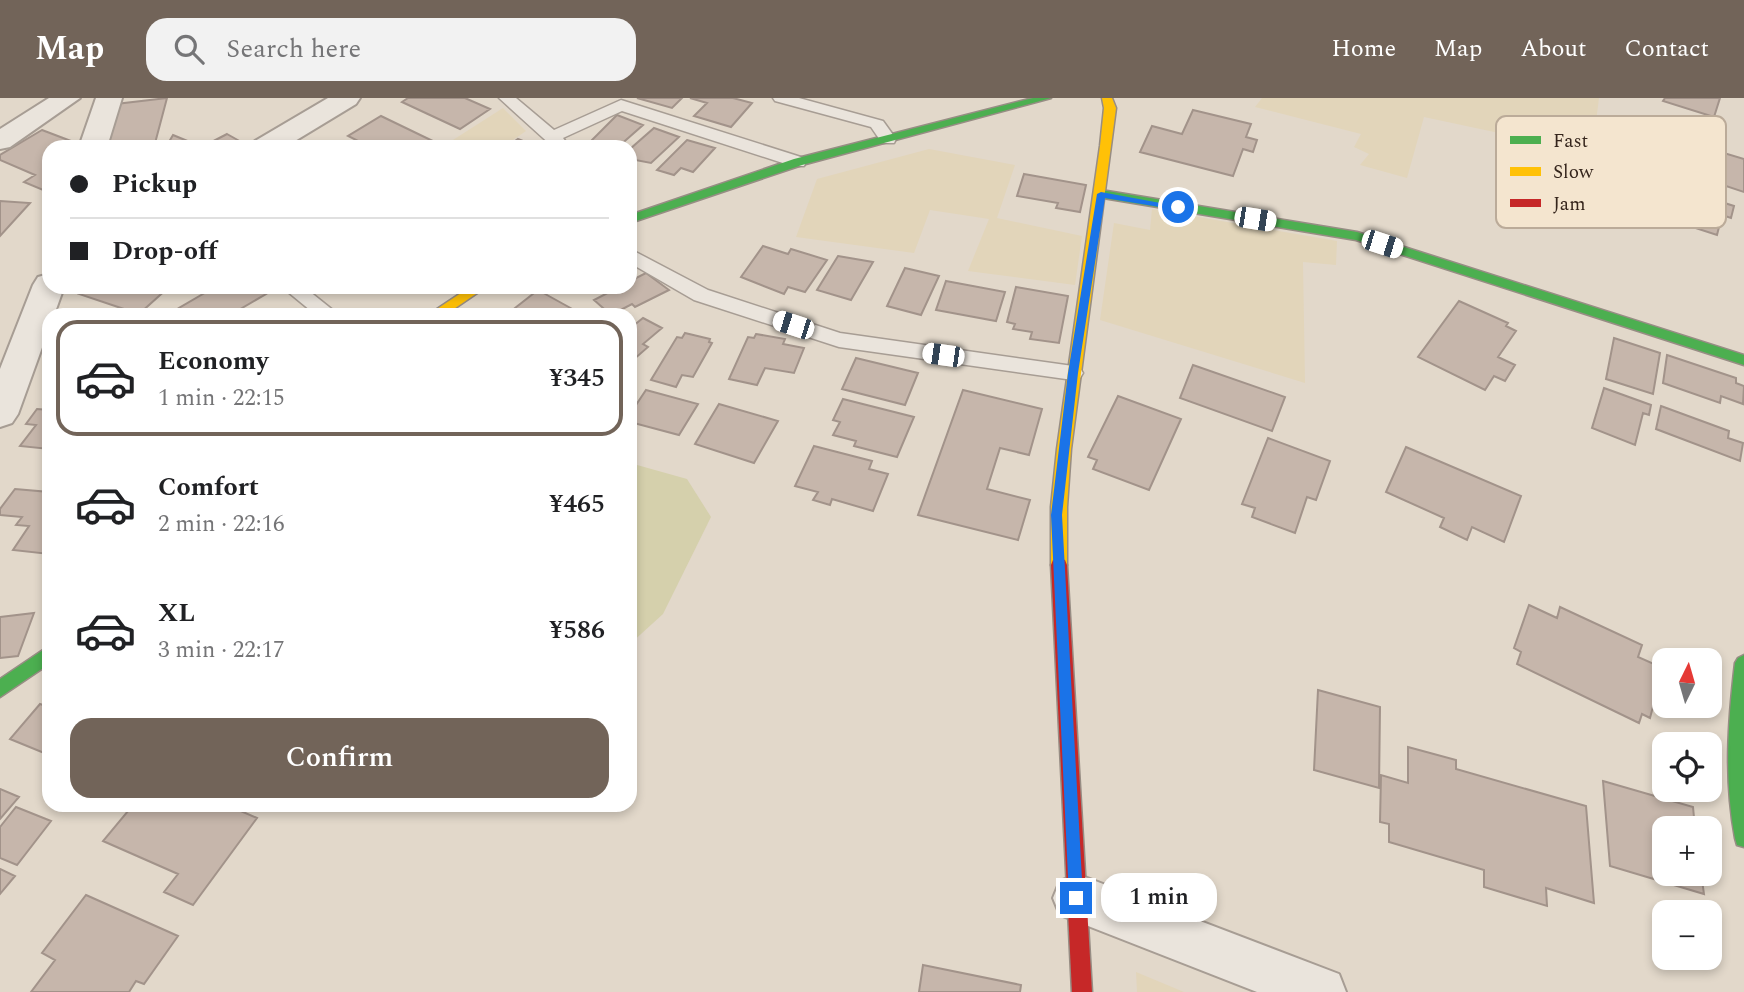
<!DOCTYPE html>
<meta charset="utf-8">
<style>
body{margin:0;font-family:Spectral,serif;background:#f2f2f2;color:#202124;height:100vh;display:flex;flex-direction:column;font-size:26px;white-space:nowrap}
*{box-sizing:border-box;margin:0}
p{font-size:23px;color:#757577}
.icon{flex:none;width:38px;height:38px;fill:none;stroke:currentColor;stroke-width:2;stroke-linecap:round;stroke-linejoin:round}
.map{position:relative;flex:1;overflow:hidden}
.details{position:absolute;left:42px;top:210px;width:595px;height:504px;display:flex;flex-direction:column;background:#fff;border-radius:21px;box-shadow:0 4px 10px #0003}
.details>*{flex:none}
.guide{position:absolute;left:42px;top:42px;width:595px;height:154px;border-radius:21px;box-shadow:0 4px 10px #0003;display:grid;align-content:center;height:154px;padding:0 28px;background:#fff}
.needle{width:46px;rotate:5deg}
.buttons{position:absolute;left:1652px;top:550px;display:grid;gap:14px}
.buttons a{display:grid;place-items:center;width:70px;height:70px;border-radius:14px;background:#fff;box-shadow:0 4px 10px #0003;font-size:35px}
.end{position:absolute;width:32px;height:32px;margin:-16px;border:9px solid #1a73e8;background:#fff;box-shadow:0 0 0 4px #fff}
.from{border-radius:50%}
.bubble{position:absolute;height:49px;border-radius:21px;background:#fff;box-shadow:0 4px 10px #0003;font-size:23px;font-weight:600;line-height:49px;text-align:center}
.car{position:absolute;width:21px;height:42px;margin:-21px -10px;border-radius:9px;box-shadow:0 0 5px 2px #0007;background:linear-gradient(#fff 24%,#345 0 40%,#fff 0 76%,#345 0 86%,#fff 0)}
.guide b{display:flex;align-items:center;gap:24px;height:66px;font-size:26px}
.guide b+b{border-top:2px solid #e0e0e0}
.guide i{width:18px;height:18px;background:#202124}
ul{padding:12px 0 0;list-style:none}
li{display:flex;align-items:center;gap:21px;height:116px;margin:0 14px 10px;padding:0 14px;border:4px solid transparent;border-radius:21px}
li div{flex:1}
li b{display:block;font-size:26px}
li em{font-style:normal;font-weight:600}
li.current{border-color:#726459}
li>.icon{width:63px;height:63px;stroke-width:1.5}
.button{display:flex;gap:14px;margin-top:auto;padding:14px 28px}
.button a{flex:1;height:80px;border-radius:21px;background:#726459;color:#fff;font-size:28px;font-weight:600;line-height:80px;text-align:center}
header{display:flex;align-items:center;gap:42px;box-sizing:border-box;height:98px;padding:0 35px;background:#726459;color:#fff}
header strong{font-size:33px}
nav{display:flex;gap:38px;margin-inline-start:auto;font-size:24px}
.search{width:490px;height:63px;background:#f2f2f2;display:flex;align-items:center;gap:18px;box-sizing:border-box;padding:0 24px;border-radius:21px;color:#757577;font-size:26px}
.map>svg:first-child{display:block}
.farmland{fill:#e2d5ba}
.green{fill:#d5d0ac}
.building{fill:#c6b6ab;stroke:#a2938a;stroke-width:2}
.lines{fill:none;stroke-linecap:round;stroke-linejoin:round}
.lane-casing{stroke:#a79d94;stroke-width:3}
.street-casing{stroke:#a79d94;stroke-width:4}
.fast-casing{stroke:#978d84;stroke-width:3}
.slow-casing{stroke:#978d84;stroke-width:3}
.jam-casing{stroke:#978d84;stroke-width:3}
.lane{fill:#eae4dc;fill-rule:evenodd}
.street{fill:#eae4dc;fill-rule:evenodd}
.fast{fill:#4caf50;fill-rule:evenodd}
.slow{fill:#ffc107;fill-rule:evenodd}
.jam{fill:#c62828;fill-rule:evenodd}
.route{fill:#1a73e8}
.key{fill:#f4e5cf;stroke:#bbab99;stroke-width:2}
.key-label{font-size:19px;fill:#35251c}
</style>
<header>
<strong>Map</strong>
<div class="search"><svg class="icon" aria-label="search" viewBox="0 0 24 24"><circle cx="10" cy="10" r="6"/><path d="M15 15l6 6"/></svg>Search here</div>
<nav><a>Home</a><a>Map</a><a>About</a><a>Contact</a></nav>
</header>
<div class="map">
<svg width="1744" height="894" viewBox="0 0 1744 894">
<rect width="100%" height="100%" fill="#e2d8ca"/>
<path class="farmland" d="M1262,0H1599L1592,55L1424,19L1407,80L1360,67L1369,56L1354,49L1361,36L1255,9Z
M503,10L526,33L503,49H442Z
M929,51L1015,67L997,120L1082,138L1075,187L968,173L989,121L930,112L914,155L796,139L817,81Z
M1152,111L1337,143L1336,167L1303,164L1305,285L1100,222L1114,125L1150,132Z
M1136,874L1184,894H1137Z"/>
<path class="green" d="M630,365L687,381L711,419L663,516L630,546Z"/>
<path class="building" d="M167,0L154,49H101L116,6Z
M408,0H465L490,11L460,31L402,4Z
M637,0H682L672,10Z
M690,0H733L752,5L731,29L694,18L707,5Z
M1665,0H1664H1720L1714,19L1663,3Z
M1193,12L1251,26L1246,39L1257,42L1253,54L1243,51L1233,78L1140,54L1152,28L1182,36Z
M617,17L643,27L618,49H601L589,45Z
M381,18L439,46L435,49H370L348,38Z
M654,30L679,39L651,65L630,61V51Z
M42,32L71,43L66,46L74,49H49V89L43,92L24,84L35,77L0,62V57Z
M227,36L250,49H202Z
M173,37L202,49H166Z
M518,41L538,49H507Z
M687,42L715,50L693,74L681,70L674,77L657,72Z
M1684,43L1744,61V94L1675,71Z
M1549,55L1572,62L1574,57L1734,108L1731,120L1722,117L1717,137L1538,79Z
M1024,76L1086,87L1080,114L1056,110L1058,105L1017,98Z
M0,103L30,105L0,138Z
M763,148L788,156L791,151L827,162L805,194L788,189L784,196L741,179Z
M838,158L873,164L851,202L817,192Z
M905,170L939,178L921,217L887,208Z
M646,175L669,192L635,209L632,206L611,217L594,202L619,189H630V183Z
M946,183L1005,194L996,223L936,212Z
M88,189H169L139,216L79,196Z
M215,189H258L266,196L230,217H187L179,210Z
M1016,189L1068,198L1059,245L1030,241L1032,234L1013,231L1015,226L1007,224Z
M538,192L583,217H506Z
M1459,203L1508,225L1506,228L1516,233L1498,259L1515,267L1505,283L1494,278L1485,292L1418,259Z
M643,220L662,230L643,246L648,249L632,263L630,226L633,228Z
M685,235L710,241L709,244L712,245L693,279L682,277L676,289L651,282L677,239L682,240Z
M756,236L785,241L783,246L804,250L794,275L765,270L757,287L729,281L748,239L754,240Z
M1614,240L1660,255L1653,296L1606,281Z
M1667,257L1736,280V285L1744,288L1743,306L1721,298L1720,305L1663,285Z
M856,260L918,275L905,307L842,291Z
M1193,267L1285,299L1272,333L1180,300Z
M1604,290L1651,307L1649,317L1643,315L1635,347L1592,330Z
M646,292L698,306L679,337L630,324V316Z
M963,292L1042,311L1029,357L1000,350L987,391L1030,402L1018,442L918,417Z
M1118,298L1181,321L1149,392L1093,371L1097,362L1088,359Z
M843,301L914,319L897,359L854,348L856,343L833,337L840,324L833,322Z
M719,306L778,323L754,365L695,346Z
M1661,308L1729,333L1728,340L1743,345L1740,363L1656,331Z
M37,311L49,312V351L20,348L36,327L26,326Z
M1268,340L1330,363L1316,402L1307,399L1295,435L1252,419L1255,410L1242,406Z
M814,348L872,363L869,371L888,376L873,413L832,401L830,407L813,402L818,394L795,388Z
M1406,349L1521,398L1504,444L1472,429L1467,442L1440,429L1444,420L1386,394Z
M15,391L49,394V456L13,452L29,428L16,427L22,419L0,417V411Z
M1529,507L1557,520L1560,509L1642,547L1638,559L1663,570L1650,620L1642,616L1639,625L1517,566L1521,554L1514,550Z
M34,515L18,558L0,560V519Z
M1318,592L1380,609L1379,690L1314,672Z
M40,606L49,609V657L10,641Z
M1408,649L1456,662V671L1586,708L1594,805L1546,790L1547,808L1484,789V772L1389,744V726L1380,724L1381,677L1408,685Z
M1603,683L1693,709L1695,730H1664V775H1701L1704,796L1610,768Z
M0,691L19,699L0,721Z
M133,707H227L257,720L193,807L164,794L178,776L103,743Z
M16,709L51,723L17,767L0,760V729Z
M0,771L15,778L0,796Z
M86,797L178,838L144,886L136,883L129,894H31L55,862L42,855Z
M923,867L1021,887L1020,894H919Z"/>
<g class="lines">
<defs>
<path id="lane" d="M499,0H516L554,32L621,2L804,60L806,64L804,68H792L622,13L563,40L570,49H553Z
M773,0H799L883,23L896,41L894,45H882L871,29L775,3Z
M630,151L708,192L840,235L1073,268L1080,270L1083,275L1080,280L1073,282L839,249L694,202L630,165Z
M282,189H304L339,217H316Z"/>
<path id="street" d="M49,0H80L10,49L0,51V31Z
M96,0H122L107,49H79Z
M328,0H360L356,6L285,49H251L255,43Z
M49,176V189H64L54,217H49V230L18,316L12,325L0,329V271L33,187L38,179Z
M1077,776L1339,876L1346,894H1257L1060,817L1053,800L1060,783Z"/>
<path id="fast" d="M1033,0H1051L802,67L630,125V117L794,61Z
M1101,92L1357,134L1744,257V267L1356,142L1097,99V93Z
M49,548V566L0,599V581Z
M1744,557V749L1737,747L1735,740C1724,681 1728,624 1735,565L1738,560Z"/>
<path id="slow" d="M1102,0H1112L1116,10L1071,351L1067,409V467L1065,472L1059,474L1053,472L1051,467V409L1057,351L1100,48L1104,10Z
M470,189H486L445,217H428Z"/>
<path id="jam" d="M1059,460L1065,462L1067,467L1092,894H1072L1051,467L1053,462Z"/>
</defs>
<use href="#lane" class="lane-casing"/>
<use href="#street" class="street-casing"/>
<use href="#fast" class="fast-casing"/>
<use href="#slow" class="slow-casing"/>
<use href="#jam" class="jam-casing"/>
<use href="#lane" class="lane"/>
<use href="#street" class="street"/>
<use href="#fast" class="fast"/>
<use href="#slow" class="slow"/>
<use href="#jam" class="jam"/>
</g>
<path class="route" d="M1101,94L1182,109L1178,112L1105,100L1078,275L1062,417L1083,800L1076,807L1069,800L1051,417L1068,275L1097,96Z"/>
<rect x="1496" y="18" width="230" height="112" rx="10" class="key"/>
<rect x="1510" y="38" width="31" height="8" fill="#4caf50"/>
<rect x="1510" y="69" width="31" height="9" fill="#ffc107"/>
<rect x="1510" y="101" width="31" height="8" fill="#c62828"/>
<g class="key-label">
<text x="1553" y="49">Fast</text>
<text x="1553" y="80">Slow</text>
<text x="1553" y="112">Jam</text>
</g>
</svg>
<div class="buttons">
<a><svg class="needle" viewBox="-14 -14 28 28"><path d="M0-13l5 13h-10z" fill="#e53935"/><path d="M0 13l5-13h-10z" fill="#757577"/></svg></a>
<a><svg class="icon" aria-label="locate" viewBox="0 0 24 24"><circle cx="12" cy="12" r="6"/><path d="M12 2v4M12 18v4M2 12h4M18 12h4"/></svg></a>
<a>+</a>
<a>−</a>
</div>
<i class="end from" style="left:1178px;top:109px"></i>
<i class="end" style="left:1076px;top:800px"></i>
<div class="bubble" style="left:1101px;top:775px;width:116px">1 min</div>
<i class="car" style="left:1255px;top:121px;rotate:99deg"></i>
<i class="car" style="left:1382px;top:146px;rotate:108deg"></i>
<i class="car" style="left:793px;top:227px;rotate:288deg"></i>
<i class="car" style="left:943px;top:257px;rotate:278deg"></i>
<div class="guide">
<b><i class="from"></i>Pickup</b>
<b><i></i>Drop-off</b>
</div>
<section class="details">
<ul>
<li class="current"><svg class="icon" aria-label="car" viewBox="0 0 24 24"><path d="M5 17H2v-5l4-1 3-4h7l3 4 3 1v5h-3M9 17h6M6 11h13"/><circle cx="7" cy="17" r="2"/><circle cx="17" cy="17" r="2"/></svg><div><b>Economy</b><p>1 min · 22:15</p></div><em>¥345</em></li>
<li><svg class="icon" aria-label="car" viewBox="0 0 24 24"><path d="M5 17H2v-5l4-1 3-4h7l3 4 3 1v5h-3M9 17h6M6 11h13"/><circle cx="7" cy="17" r="2"/><circle cx="17" cy="17" r="2"/></svg><div><b>Comfort</b><p>2 min · 22:16</p></div><em>¥465</em></li>
<li><svg class="icon" aria-label="car" viewBox="0 0 24 24"><path d="M5 17H2v-5l4-1 3-4h7l3 4 3 1v5h-3M9 17h6M6 11h13"/><circle cx="7" cy="17" r="2"/><circle cx="17" cy="17" r="2"/></svg><div><b>XL</b><p>3 min · 22:17</p></div><em>¥586</em></li>
</ul>
<div class="button"><a>Confirm</a></div>
</section>
</div>
